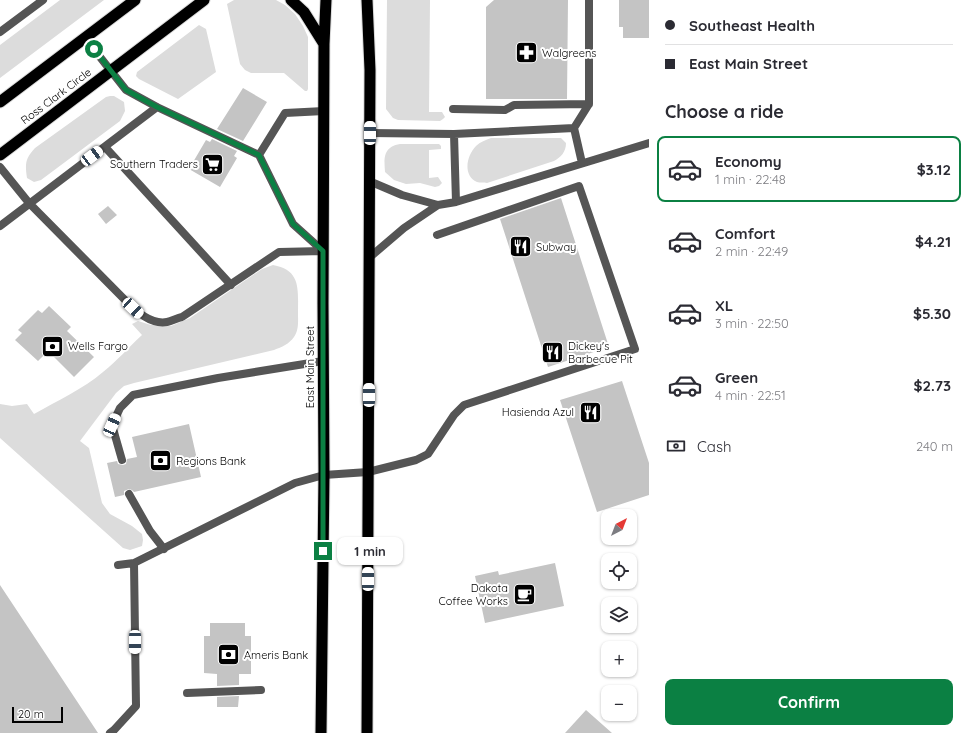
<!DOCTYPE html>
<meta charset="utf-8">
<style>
body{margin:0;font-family:Quicksand,sans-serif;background:#f2f2f3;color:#2b2b33;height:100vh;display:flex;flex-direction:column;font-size:15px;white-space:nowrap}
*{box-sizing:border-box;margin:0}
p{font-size:13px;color:#7c7c81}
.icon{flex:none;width:22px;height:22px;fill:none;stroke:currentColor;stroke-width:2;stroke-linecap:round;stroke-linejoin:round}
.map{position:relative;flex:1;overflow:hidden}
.details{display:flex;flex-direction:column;background:#fff;width:320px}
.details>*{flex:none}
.top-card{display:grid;align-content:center;height:88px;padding:0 16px;background:#fff}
.needle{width:26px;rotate:42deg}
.buttons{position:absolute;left:601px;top:509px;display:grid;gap:8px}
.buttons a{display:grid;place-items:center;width:36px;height:36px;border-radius:8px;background:#fff;box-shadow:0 1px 3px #0004;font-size:20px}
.scale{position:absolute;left:12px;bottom:10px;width:51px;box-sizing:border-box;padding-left:4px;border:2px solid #000;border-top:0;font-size:11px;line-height:14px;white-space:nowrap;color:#000;-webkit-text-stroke:3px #fff;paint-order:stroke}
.end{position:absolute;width:18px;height:18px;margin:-9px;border:5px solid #0b8043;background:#fff;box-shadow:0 0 0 2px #fff}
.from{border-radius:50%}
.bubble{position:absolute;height:28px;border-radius:8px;background:#fff;box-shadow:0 1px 3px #0004;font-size:13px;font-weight:800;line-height:28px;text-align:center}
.car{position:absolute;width:12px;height:24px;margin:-12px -6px;border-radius:5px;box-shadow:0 0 3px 1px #0007;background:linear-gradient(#fff 24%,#345 0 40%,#fff 0 76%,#345 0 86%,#fff 0)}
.top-card b{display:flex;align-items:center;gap:14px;height:38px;font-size:15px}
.top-card b+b{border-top:1px solid #e1e1e2}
.top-card i{width:10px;height:10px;background:#2b2b33}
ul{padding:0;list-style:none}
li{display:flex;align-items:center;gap:12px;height:66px;margin:0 8px 6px;padding:0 8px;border:2px solid transparent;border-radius:8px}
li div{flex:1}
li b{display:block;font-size:15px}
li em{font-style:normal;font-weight:800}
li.current{border-color:#0b8043}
li>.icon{width:36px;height:36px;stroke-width:1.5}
h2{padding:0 16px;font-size:18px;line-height:48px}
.pay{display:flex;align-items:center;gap:10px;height:44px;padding:0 16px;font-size:15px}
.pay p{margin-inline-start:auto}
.button{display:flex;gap:8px;margin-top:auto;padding:8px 16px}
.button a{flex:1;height:46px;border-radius:8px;background:#0b8043;color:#fff;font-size:16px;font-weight:800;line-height:46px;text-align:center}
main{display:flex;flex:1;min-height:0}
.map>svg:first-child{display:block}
.green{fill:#dcdcdc}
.building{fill:#c4c4c4}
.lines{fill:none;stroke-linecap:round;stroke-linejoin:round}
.trunk-casing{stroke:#dbdbdb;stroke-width:13}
.service{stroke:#555;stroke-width:8}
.trunk{stroke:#000;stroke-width:11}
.route{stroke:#0b8043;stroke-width:5}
.labels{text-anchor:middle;stroke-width:4;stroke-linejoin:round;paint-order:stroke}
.poi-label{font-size:11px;fill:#000;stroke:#fff;text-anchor:start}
.street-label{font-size:11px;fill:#000;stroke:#fff}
</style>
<main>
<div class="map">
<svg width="649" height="733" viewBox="0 0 649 733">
<rect width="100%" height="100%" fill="#fff"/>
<path class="green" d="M60,0H104L0,78V45Z
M234,0H276L285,5L295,14L303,26L308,37V89L307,91H305L284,73H251L245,70L240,64L227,4Z
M387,0H430L429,112H442L445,117L443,119L440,121L398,120L393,118L386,109Z
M199,25L206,29L216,72L178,99L139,79L136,76L137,72Z
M110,96H114L124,102L125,111L120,121L41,180L34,182L27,178C25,164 25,159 35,148L106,97Z
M491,138H561L566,143C566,152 561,157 554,161L487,183C484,182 480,183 477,182C462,175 467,155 476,146C480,142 486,140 491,138Z
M400,144H439L441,146V149L429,150V178L438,177L442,183L439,186L435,187L420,183L406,184L394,180L385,172C384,158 383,147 400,144Z
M273,265C301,270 298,289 298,313C298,321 299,330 294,337C289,344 282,347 274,350L134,383L124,386L116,393L80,441L89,448L102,503L110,514L132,526L142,534L143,540L142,546L130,550L123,548L0,438V404L12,406L27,404L34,414C57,401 83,389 103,372C117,361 129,347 142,335L132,324L138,321L151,325L171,326L190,318L262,269Z"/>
<path class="building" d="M494,0H568L567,99H486V7Z
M619,0H649V38H623V27H619Z
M243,88L267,102L243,141L217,129Z
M212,139L237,151L234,156L237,158L220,187L189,169L206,140L210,142Z
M561,198L609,347L548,367L500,219Z
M108,206L117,215L106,224L98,214Z
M49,306L71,327L67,331L94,357L74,377L48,351L38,361L15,340L22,333L18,330L38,310L42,313Z
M622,381L649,463V495L597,512L560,400Z
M189,424L201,477L134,492L132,490L129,489L124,491V495L115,497L107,463L117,461L118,464L123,465L126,464L127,459L137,457L132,437Z
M555,563L564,606L485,623L475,576L498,571L499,575Z
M0,585L98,733H0Z
M210,623H245V636H251V674H239V685L217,686V674L204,673V636H210Z
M239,696L238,707H217V697Z
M586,710L612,733H565Z"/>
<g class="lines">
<defs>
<path id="trunk" d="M291,0L304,12L324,44
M0,102L135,0
M0,155L204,0
M321,733L324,475L323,304L324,44L326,0
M367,733L370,70L367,0"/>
</defs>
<use href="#trunk" class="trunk-casing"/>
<path class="service" d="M0,32L43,0
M85,38L126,90L157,107L259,155L285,113L324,111
M453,109L505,110L514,105L589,104
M370,133L454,134L574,128
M454,134L456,202
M105,147L231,285
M259,155L293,224L323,251
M582,163L574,128L589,104V0
M0,167L29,203L126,301C136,311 151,325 167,322C172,321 177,318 182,317L279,252L323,251
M369,181L402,195L438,205
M0,226L157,107
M370,257L404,228L438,205L456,202L649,143
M122,460L112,425L120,408L133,395L218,378L323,361
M129,494L150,531L164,549
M118,565L134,563L295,483L324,475L368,472L416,460L428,454L454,415L464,405L635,349L579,186L437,235
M187,693L261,690
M110,733L114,730L136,706L134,563"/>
<use href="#trunk" class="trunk"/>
</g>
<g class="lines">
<path class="route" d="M94,49L126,90L157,107L259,155L293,224L323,251V551"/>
</g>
<defs>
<symbol id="pharmacy-square" viewBox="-11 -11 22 22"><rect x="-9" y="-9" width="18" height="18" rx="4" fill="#000" stroke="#fff"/><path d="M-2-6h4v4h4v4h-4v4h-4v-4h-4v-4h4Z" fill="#fff"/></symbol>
<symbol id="supermarket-square" viewBox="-11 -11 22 22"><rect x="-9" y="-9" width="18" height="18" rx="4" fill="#000" stroke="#fff"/><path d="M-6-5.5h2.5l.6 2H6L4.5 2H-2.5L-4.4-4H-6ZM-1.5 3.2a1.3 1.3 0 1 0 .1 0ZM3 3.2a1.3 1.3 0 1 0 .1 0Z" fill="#fff"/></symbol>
<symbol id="restaurant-square" viewBox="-11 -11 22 22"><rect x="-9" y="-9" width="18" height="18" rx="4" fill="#000" stroke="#fff"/><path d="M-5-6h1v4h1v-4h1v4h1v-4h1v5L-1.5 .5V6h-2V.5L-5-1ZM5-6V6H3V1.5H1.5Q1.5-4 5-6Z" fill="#fff"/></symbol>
<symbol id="bank-square" viewBox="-11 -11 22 22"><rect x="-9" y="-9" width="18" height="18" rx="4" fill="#000" stroke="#fff"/><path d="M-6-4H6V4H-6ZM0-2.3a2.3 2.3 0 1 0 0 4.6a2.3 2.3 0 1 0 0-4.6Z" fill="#fff"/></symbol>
<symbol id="cafe-square" viewBox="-11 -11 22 22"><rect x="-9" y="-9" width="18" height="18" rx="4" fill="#000" stroke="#fff"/><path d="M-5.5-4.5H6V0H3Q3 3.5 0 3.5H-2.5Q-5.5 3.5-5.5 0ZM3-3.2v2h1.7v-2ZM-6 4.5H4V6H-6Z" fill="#fff"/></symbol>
</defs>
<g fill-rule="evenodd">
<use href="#pharmacy-square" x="514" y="40" width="25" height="25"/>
<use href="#supermarket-square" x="200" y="152" width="25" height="25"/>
<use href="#restaurant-square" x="508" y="234" width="25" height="25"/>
<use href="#bank-square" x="40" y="334" width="25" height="25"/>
<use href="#restaurant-square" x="540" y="340" width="25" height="25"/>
<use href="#restaurant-square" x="578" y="400" width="25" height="25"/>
<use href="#bank-square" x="148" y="448" width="25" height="25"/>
<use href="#cafe-square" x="512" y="582" width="25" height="25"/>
<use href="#bank-square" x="216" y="642" width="25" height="25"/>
</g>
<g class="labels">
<g class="poi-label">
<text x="542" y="57">Walgreens</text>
<text x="198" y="168" text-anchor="end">Southern Traders</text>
<text x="536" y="251">Subway</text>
<text x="68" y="350">Wells Fargo</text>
<text x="568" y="350">Dickey's<tspan x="568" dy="13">Barbecue Pit</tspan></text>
<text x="574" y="416" text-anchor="end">Hasienda Azul</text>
<text x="176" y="465">Regions Bank</text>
<text x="508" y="592" text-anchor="end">Dakota<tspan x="508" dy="13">Coffee Works</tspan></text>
<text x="244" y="659">Ameris Bank</text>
</g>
<g class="street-label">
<text transform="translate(56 96) rotate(-37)" y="4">Ross Clark Circle</text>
<text transform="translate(310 367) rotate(-90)" y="4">East Main Street</text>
</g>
</g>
</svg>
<div class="buttons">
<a><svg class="needle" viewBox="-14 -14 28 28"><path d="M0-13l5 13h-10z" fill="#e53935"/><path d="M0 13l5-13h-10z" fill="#7c7c81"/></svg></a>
<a><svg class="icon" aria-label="locate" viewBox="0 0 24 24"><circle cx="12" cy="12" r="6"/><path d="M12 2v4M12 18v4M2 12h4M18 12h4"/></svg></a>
<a><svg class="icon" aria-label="layers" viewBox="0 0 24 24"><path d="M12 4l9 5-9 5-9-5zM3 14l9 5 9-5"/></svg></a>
<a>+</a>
<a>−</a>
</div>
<div class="scale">20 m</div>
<i class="end from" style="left:94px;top:49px"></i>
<i class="end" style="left:323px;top:551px"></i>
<div class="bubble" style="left:337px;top:537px;width:66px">1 min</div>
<i class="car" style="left:370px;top:133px;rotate:0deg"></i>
<i class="car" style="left:92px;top:156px;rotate:53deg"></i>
<i class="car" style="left:133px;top:308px;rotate:133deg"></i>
<i class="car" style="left:369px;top:395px;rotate:0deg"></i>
<i class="car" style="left:112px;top:425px;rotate:24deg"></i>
<i class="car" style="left:368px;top:579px;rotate:0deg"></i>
<i class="car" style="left:135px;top:642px;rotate:180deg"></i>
</div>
<section class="details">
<div class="top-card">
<b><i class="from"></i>Southeast Health</b>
<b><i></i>East Main Street</b>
</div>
<h2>Choose a ride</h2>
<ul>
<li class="current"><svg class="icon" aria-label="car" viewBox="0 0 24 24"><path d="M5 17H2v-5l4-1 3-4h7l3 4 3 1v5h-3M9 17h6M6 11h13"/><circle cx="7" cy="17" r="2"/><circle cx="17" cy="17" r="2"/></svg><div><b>Economy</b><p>1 min · 22:48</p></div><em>$3.12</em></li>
<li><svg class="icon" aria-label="car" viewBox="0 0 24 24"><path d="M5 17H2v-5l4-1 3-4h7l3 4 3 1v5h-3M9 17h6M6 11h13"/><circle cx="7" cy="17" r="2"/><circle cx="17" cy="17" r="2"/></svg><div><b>Comfort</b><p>2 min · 22:49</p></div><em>$4.21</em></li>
<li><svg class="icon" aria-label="car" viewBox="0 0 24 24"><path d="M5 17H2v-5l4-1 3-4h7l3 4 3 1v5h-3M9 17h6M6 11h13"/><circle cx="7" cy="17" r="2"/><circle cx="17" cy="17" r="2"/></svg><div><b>XL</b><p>3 min · 22:50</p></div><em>$5.30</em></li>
<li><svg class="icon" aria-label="car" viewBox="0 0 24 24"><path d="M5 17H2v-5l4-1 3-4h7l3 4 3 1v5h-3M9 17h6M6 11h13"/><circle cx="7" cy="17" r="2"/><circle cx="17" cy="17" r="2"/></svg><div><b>Green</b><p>4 min · 22:51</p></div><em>$2.73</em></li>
</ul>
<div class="pay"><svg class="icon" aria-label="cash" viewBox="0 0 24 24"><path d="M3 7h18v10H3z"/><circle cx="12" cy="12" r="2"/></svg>Cash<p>240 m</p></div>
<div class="button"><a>Confirm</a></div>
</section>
</main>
